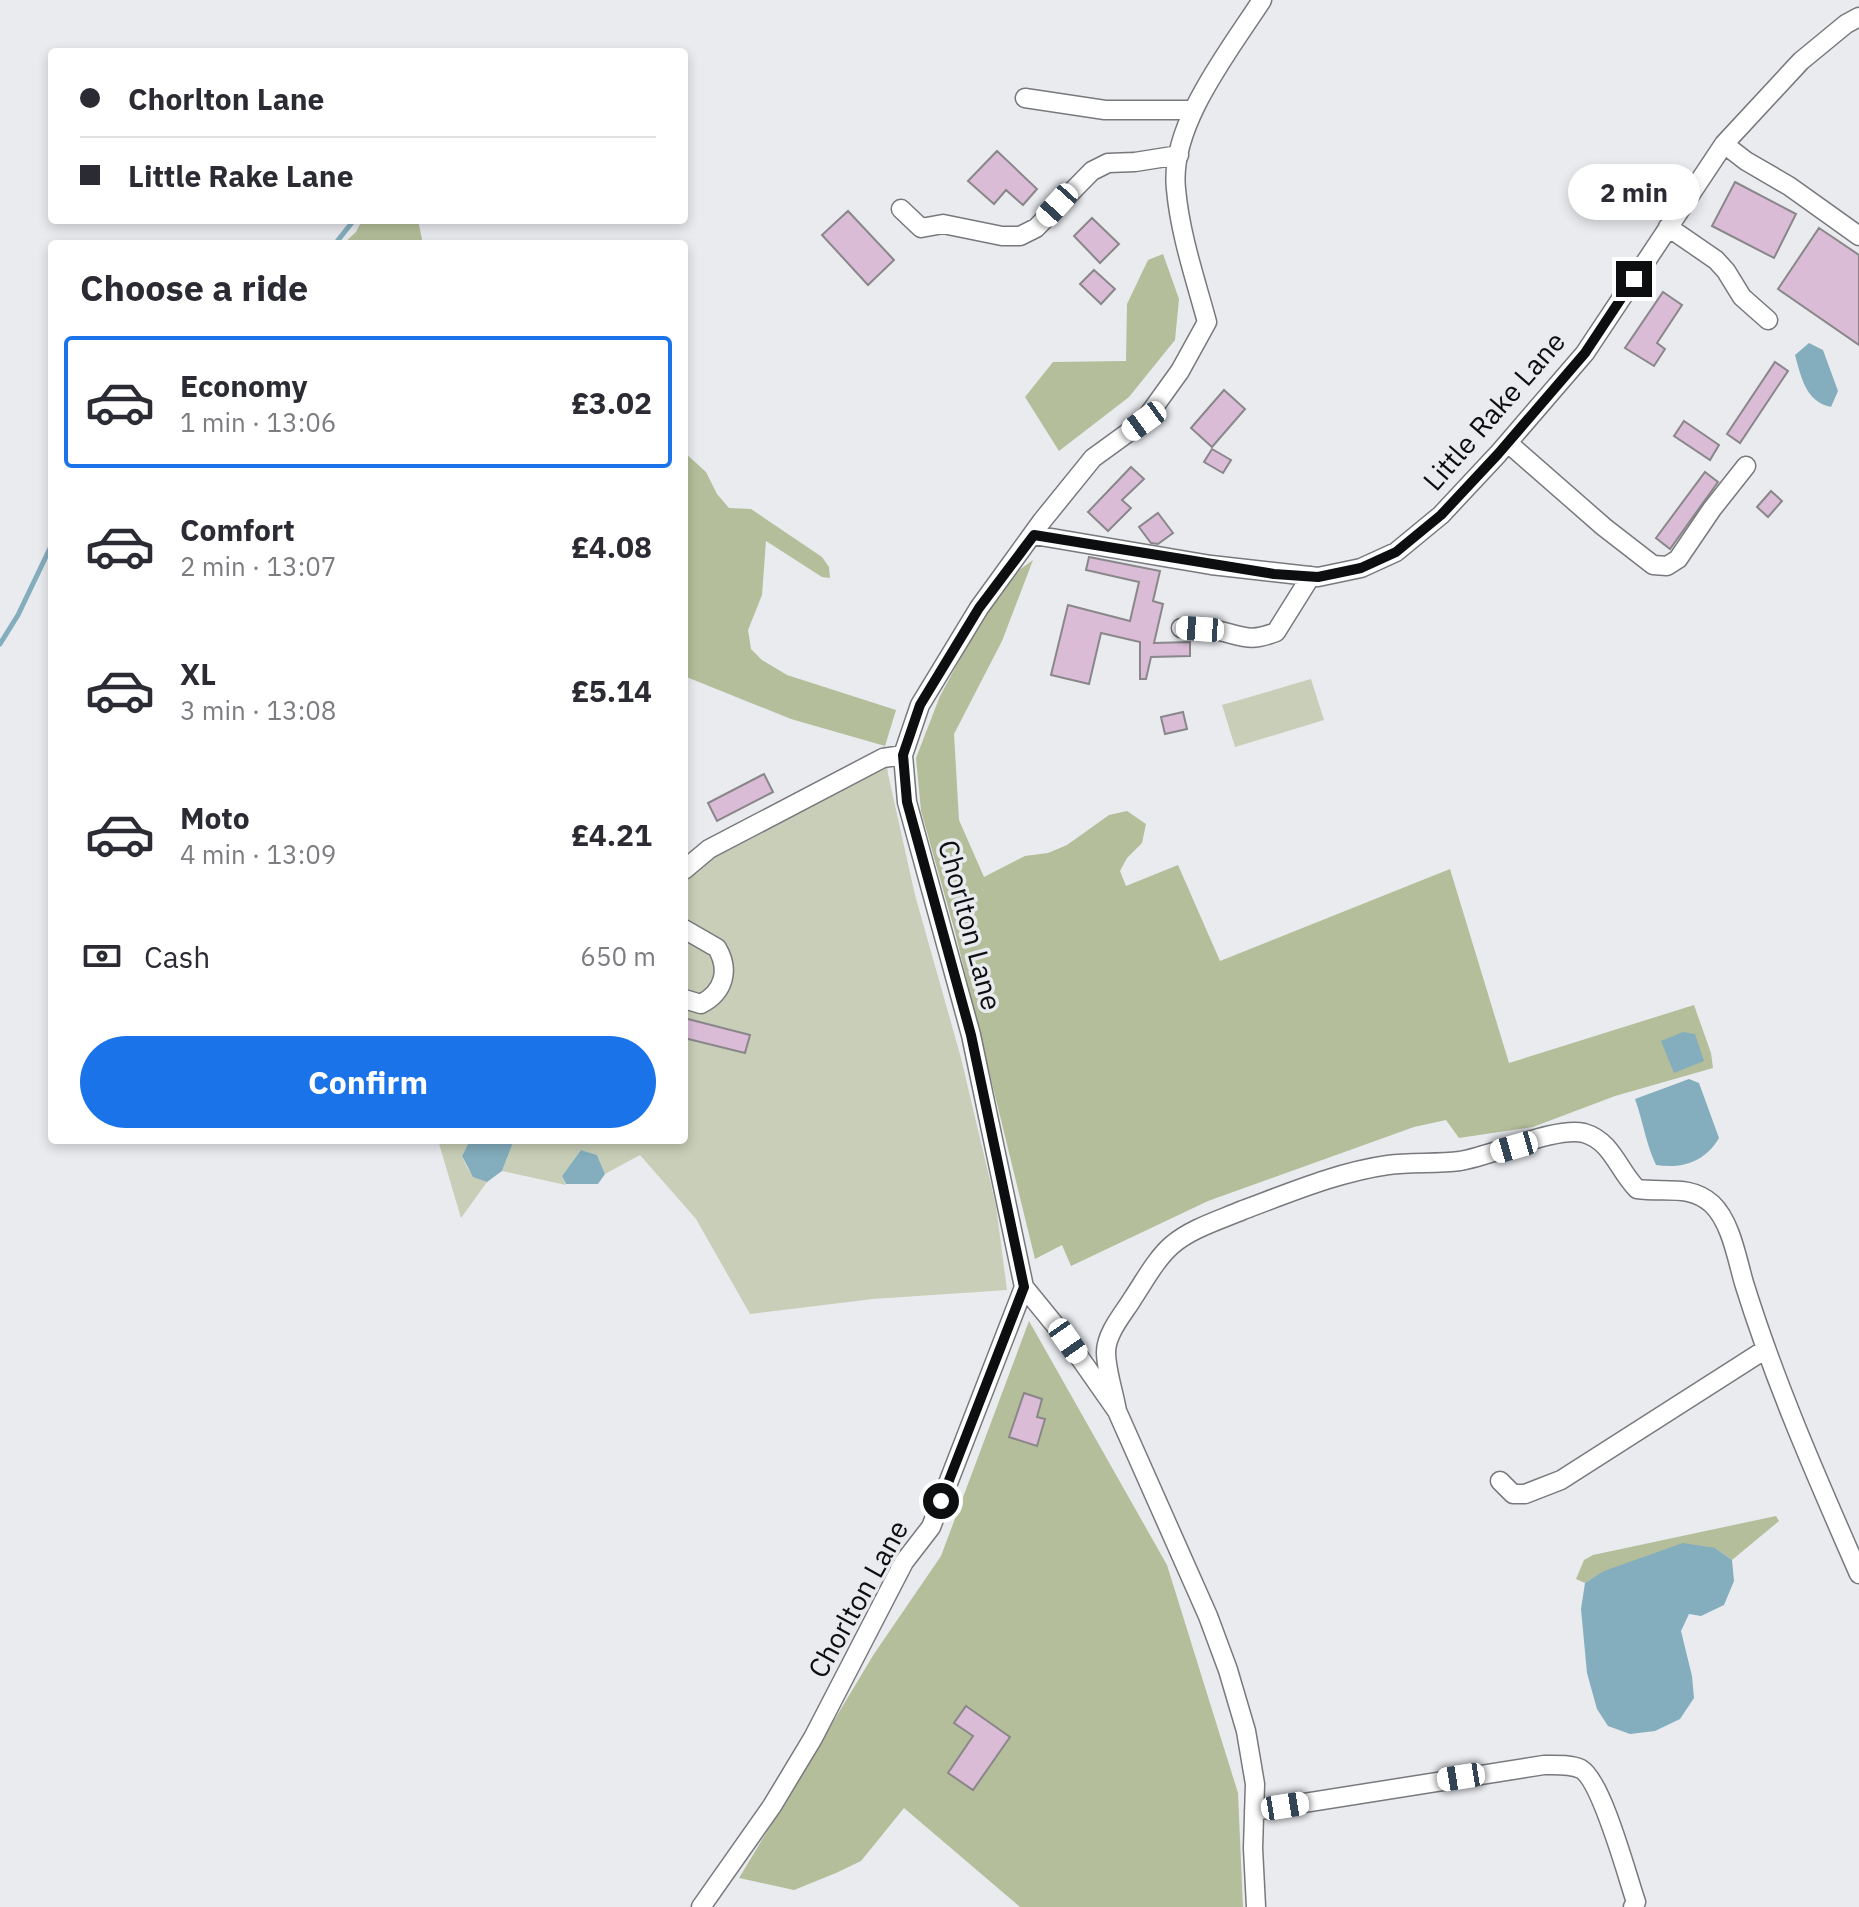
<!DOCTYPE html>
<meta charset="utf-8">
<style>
body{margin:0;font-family:"IBM Plex Sans",sans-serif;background:#f2f2f3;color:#2b2b33;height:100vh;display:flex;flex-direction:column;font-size:30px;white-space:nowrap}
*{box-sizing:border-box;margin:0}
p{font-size:26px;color:#7c7c81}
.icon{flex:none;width:44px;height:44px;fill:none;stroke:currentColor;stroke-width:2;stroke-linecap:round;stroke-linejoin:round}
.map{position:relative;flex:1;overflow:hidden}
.drawer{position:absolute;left:48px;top:240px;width:640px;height:904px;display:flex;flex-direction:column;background:#fff;border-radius:8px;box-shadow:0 4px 12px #0003}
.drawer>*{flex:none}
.banner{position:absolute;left:48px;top:48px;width:640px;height:176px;border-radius:8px;box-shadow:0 4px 12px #0003;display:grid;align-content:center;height:176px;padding:0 32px;background:#fff}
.end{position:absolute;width:36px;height:36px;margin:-18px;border:10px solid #0d0e0f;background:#fff;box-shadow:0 0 0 4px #fff}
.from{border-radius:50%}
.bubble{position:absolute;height:56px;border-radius:28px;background:#fff;box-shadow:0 4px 12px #0003;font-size:26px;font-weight:800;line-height:56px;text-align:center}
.car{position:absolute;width:24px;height:48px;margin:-24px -12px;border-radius:10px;box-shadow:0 0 6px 2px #0007;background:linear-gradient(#fff 24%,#345 0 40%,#fff 0 76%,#345 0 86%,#fff 0)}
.banner b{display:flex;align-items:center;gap:28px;height:76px;font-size:30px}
.banner b+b{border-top:2px solid #e1e1e2}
.banner i{width:20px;height:20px;background:#2b2b33}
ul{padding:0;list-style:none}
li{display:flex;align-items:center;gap:24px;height:132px;margin:0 16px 12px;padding:0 16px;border:4px solid transparent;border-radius:8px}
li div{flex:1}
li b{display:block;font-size:30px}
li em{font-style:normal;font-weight:800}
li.on{border-color:#1a73e8}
li>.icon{width:72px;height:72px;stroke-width:1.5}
h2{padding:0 32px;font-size:36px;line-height:96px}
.pay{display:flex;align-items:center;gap:20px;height:88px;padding:0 32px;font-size:30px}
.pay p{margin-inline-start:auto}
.button{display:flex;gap:16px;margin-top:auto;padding:16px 32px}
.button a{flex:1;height:92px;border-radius:48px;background:#1a73e8;color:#fff;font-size:32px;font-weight:800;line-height:92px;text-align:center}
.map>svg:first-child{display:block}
.green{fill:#c8ceb7}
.forest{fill:#b4be9a}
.water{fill:#84aebd}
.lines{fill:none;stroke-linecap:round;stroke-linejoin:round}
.stream{stroke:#84aebd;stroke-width:5}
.building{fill:#dabcd7;stroke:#8a878a;stroke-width:2}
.minor-casing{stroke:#77797d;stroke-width:21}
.minor{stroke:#fff;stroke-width:18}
.route{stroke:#0d0e0f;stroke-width:10}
.labels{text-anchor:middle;stroke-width:7;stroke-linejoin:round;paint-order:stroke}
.street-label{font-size:28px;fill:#0d0e0f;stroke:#e9ebef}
</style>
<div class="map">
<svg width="1859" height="1907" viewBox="0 0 1859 1907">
<rect width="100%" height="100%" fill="#e9ebef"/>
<path class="green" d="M1311,679L1324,720L1235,747L1222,705Z
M885,746L888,774L915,895L961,1058L996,1206L1007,1290L873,1299L750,1314L696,1219L640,1155L605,1174L597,1155L581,1150L562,1176L566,1185L502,1171L514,1140H684V859Z
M438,1140H470L462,1156C468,1171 472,1177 487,1182L461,1218Z"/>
<path class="forest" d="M362,220H418L423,244H343L356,232Z
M1163,254L1179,299L1175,340L1129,397L1059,451L1025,397L1053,362L1126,361L1127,304L1148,260Z
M684,452L706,472L717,494L729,508L751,509L822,557L829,567L830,578L822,577L766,541L762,595L748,630L751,649L762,660L787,675L896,710L885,746L791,719L684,676Z
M1033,560L1002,641L954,734L959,820L984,877L1025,856L1048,853L1067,845L1109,815L1127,811L1146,824L1142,843L1127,858L1120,871L1126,886L1178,865L1220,961L1450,869L1509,1063L1694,1005L1711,1053L1713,1068L1615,1096L1533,1127L1459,1138L1446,1120L1414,1127L1208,1201L1071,1266L1062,1245L1035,1259L955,932L921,811L916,758L940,696L975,631L1015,573Z
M1029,1321L1167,1565L1238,1793L1243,1907H1020L904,1808L861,1861L836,1873L794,1890L739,1878L874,1654L941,1556Z
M1776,1516L1779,1521L1732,1560L1715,1548C1670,1555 1624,1559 1585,1583L1576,1579L1584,1560L1593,1555Z"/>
<path class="water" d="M1809,343L1823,350L1838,391L1831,407C1806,402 1801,377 1795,355Z
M1683,1032L1695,1034L1704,1061L1674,1073L1661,1041Z
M1689,1079L1699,1083L1719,1138C1705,1162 1682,1169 1656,1165C1646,1144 1643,1121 1635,1099Z
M470,1140H514L502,1171L487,1182L473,1177L462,1156Z
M581,1150L597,1155L605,1174L598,1184H566L562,1176Z
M1683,1543L1715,1548L1732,1560L1734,1581L1724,1605L1701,1616L1689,1614L1681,1631L1692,1676L1694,1698L1680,1719L1655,1731L1630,1734L1608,1726L1597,1709L1587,1673L1581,1609L1585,1583L1604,1571Z"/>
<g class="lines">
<path class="stream" d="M335,244L354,220
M0,644L18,615L52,544"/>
</g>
<path class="building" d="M997,151L1037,189L1023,205L1006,190L994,204L968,181Z
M1735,182L1796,214L1774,258L1712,226Z
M848,211L894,260L868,285L822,235Z
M1092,218L1119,244L1100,263L1074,236Z
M1819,228L1859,255V345L1778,289Z
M1094,270L1115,289L1101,304L1080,284Z
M1663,292L1682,305L1657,343L1665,349L1654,366L1625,348Z
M1775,362L1788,371L1740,443L1727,434Z
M1224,390L1245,409L1212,447L1191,428Z
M1684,421L1719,445L1710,460L1674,436Z
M1212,449L1231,460L1223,473L1204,462Z
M1131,467L1144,479L1122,500L1131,508L1108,531L1088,512Z
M1705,472L1718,482L1670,549L1656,538Z
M1771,491L1782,501L1768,517L1757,507Z
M1158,513L1173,533L1158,544L1151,543L1139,527Z
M1089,557L1160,571L1153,601L1163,604L1154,643L1190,642V656L1151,657L1146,679H1140V642L1101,633L1089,684L1051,675L1068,605L1130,621L1139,582L1086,570Z
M1183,712L1187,729L1165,734L1161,717Z
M764,774L773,792L717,821L708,803Z
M684,1018L750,1035L745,1053L684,1038Z
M1024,1393L1042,1399L1037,1417L1045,1419L1037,1446L1009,1437Z
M966,1706L1010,1737L973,1790L948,1773L973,1736L954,1723Z"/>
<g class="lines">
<defs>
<path id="minor" d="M1025,98L1105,110H1194
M1724,144L1746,161L1789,186L1859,236
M901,209L921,228L943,224L1002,236H1020L1036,228L1092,171L1108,163L1135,162L1179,155
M1668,227L1716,260L1726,271L1742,297L1768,320
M1508,443L1604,527L1653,565L1667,566L1678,559L1712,509L1746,466
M1034,535L1211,565L1318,577L1361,568L1396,552L1441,515L1498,454L1585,353L1724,144L1801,61L1846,24L1859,17
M1181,628C1193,628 1208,627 1220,631C1245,637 1250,642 1276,632L1311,576
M684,870L709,849L883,758L903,755
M684,929L717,948C730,970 724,992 701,1004L684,999
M1024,1287L1068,1341L1117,1411L1208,1616L1228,1670L1246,1731L1255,1784L1253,1848L1256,1907
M1117,1411C1114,1393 1106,1370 1106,1352C1106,1333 1124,1313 1133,1298C1145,1280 1156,1259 1172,1245C1192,1228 1220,1220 1243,1210C1289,1193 1338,1172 1388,1165C1412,1162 1436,1164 1460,1161C1492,1156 1556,1126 1584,1133C1612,1141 1618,1170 1637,1189C1664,1193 1690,1184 1712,1204C1731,1222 1737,1259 1744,1283C1775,1383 1817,1478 1859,1574
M1500,1481L1513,1494H1525L1561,1480L1766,1349
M1254,1811L1544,1765C1555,1765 1570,1764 1581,1769C1602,1781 1627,1876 1636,1902L1633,1907
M701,1907L772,1806L813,1738L904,1562L931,1527L1024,1287L971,1035L907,802L903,755L920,705L979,608L1042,521L1093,458L1144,421L1180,371L1207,322C1195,278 1180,234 1176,189C1169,126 1229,51 1262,0"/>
</defs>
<use href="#minor" class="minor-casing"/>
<use href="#minor" class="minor"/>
</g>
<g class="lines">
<path class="route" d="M941,1501L1024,1287L971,1035L907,802L903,755L920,705L979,608L1034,535L1274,574L1318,577L1361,568L1396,552L1441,515L1498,454L1585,353L1634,279"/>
</g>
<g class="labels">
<g class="street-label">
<text transform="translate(1494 411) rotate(-49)" y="10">Little Rake Lane</text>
<text transform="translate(970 925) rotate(75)" y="10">Chorlton Lane</text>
<text transform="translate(858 1599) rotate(-61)" y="10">Chorlton Lane</text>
</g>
</g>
</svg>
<i class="end from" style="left:941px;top:1501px"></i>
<i class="end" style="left:1634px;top:279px"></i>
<div class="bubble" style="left:1568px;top:164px;width:132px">2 min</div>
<i class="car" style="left:1057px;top:205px;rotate:222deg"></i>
<i class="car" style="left:1144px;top:421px;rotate:234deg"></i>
<i class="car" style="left:1200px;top:629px;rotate:274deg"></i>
<i class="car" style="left:1514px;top:1147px;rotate:254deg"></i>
<i class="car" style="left:1068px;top:1341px;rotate:145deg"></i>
<i class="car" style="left:1461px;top:1777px;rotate:261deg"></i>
<i class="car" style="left:1285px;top:1806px;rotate:81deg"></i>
<div class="banner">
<b><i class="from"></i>Chorlton Lane</b>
<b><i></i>Little Rake Lane</b>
</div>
<section class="drawer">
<h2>Choose a ride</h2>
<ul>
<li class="on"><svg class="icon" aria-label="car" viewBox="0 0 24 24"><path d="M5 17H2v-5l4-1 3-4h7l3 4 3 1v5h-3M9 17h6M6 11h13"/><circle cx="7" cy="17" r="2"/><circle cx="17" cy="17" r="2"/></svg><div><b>Economy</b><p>1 min · 13:06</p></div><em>£3.02</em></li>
<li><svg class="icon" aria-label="car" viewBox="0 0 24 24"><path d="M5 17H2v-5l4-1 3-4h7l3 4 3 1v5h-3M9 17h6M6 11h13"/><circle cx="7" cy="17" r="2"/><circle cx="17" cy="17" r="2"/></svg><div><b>Comfort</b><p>2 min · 13:07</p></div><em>£4.08</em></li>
<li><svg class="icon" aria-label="car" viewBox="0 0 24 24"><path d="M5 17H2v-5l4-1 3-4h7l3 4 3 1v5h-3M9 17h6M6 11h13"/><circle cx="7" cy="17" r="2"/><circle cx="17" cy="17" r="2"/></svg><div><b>XL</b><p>3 min · 13:08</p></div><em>£5.14</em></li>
<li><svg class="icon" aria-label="car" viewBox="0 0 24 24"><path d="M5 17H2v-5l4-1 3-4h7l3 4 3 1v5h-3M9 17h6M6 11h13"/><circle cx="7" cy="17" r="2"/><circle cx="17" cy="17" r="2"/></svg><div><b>Moto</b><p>4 min · 13:09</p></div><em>£4.21</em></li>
</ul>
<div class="pay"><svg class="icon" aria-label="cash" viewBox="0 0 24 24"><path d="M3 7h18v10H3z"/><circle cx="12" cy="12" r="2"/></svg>Cash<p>650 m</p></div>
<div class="button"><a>Confirm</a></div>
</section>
</div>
